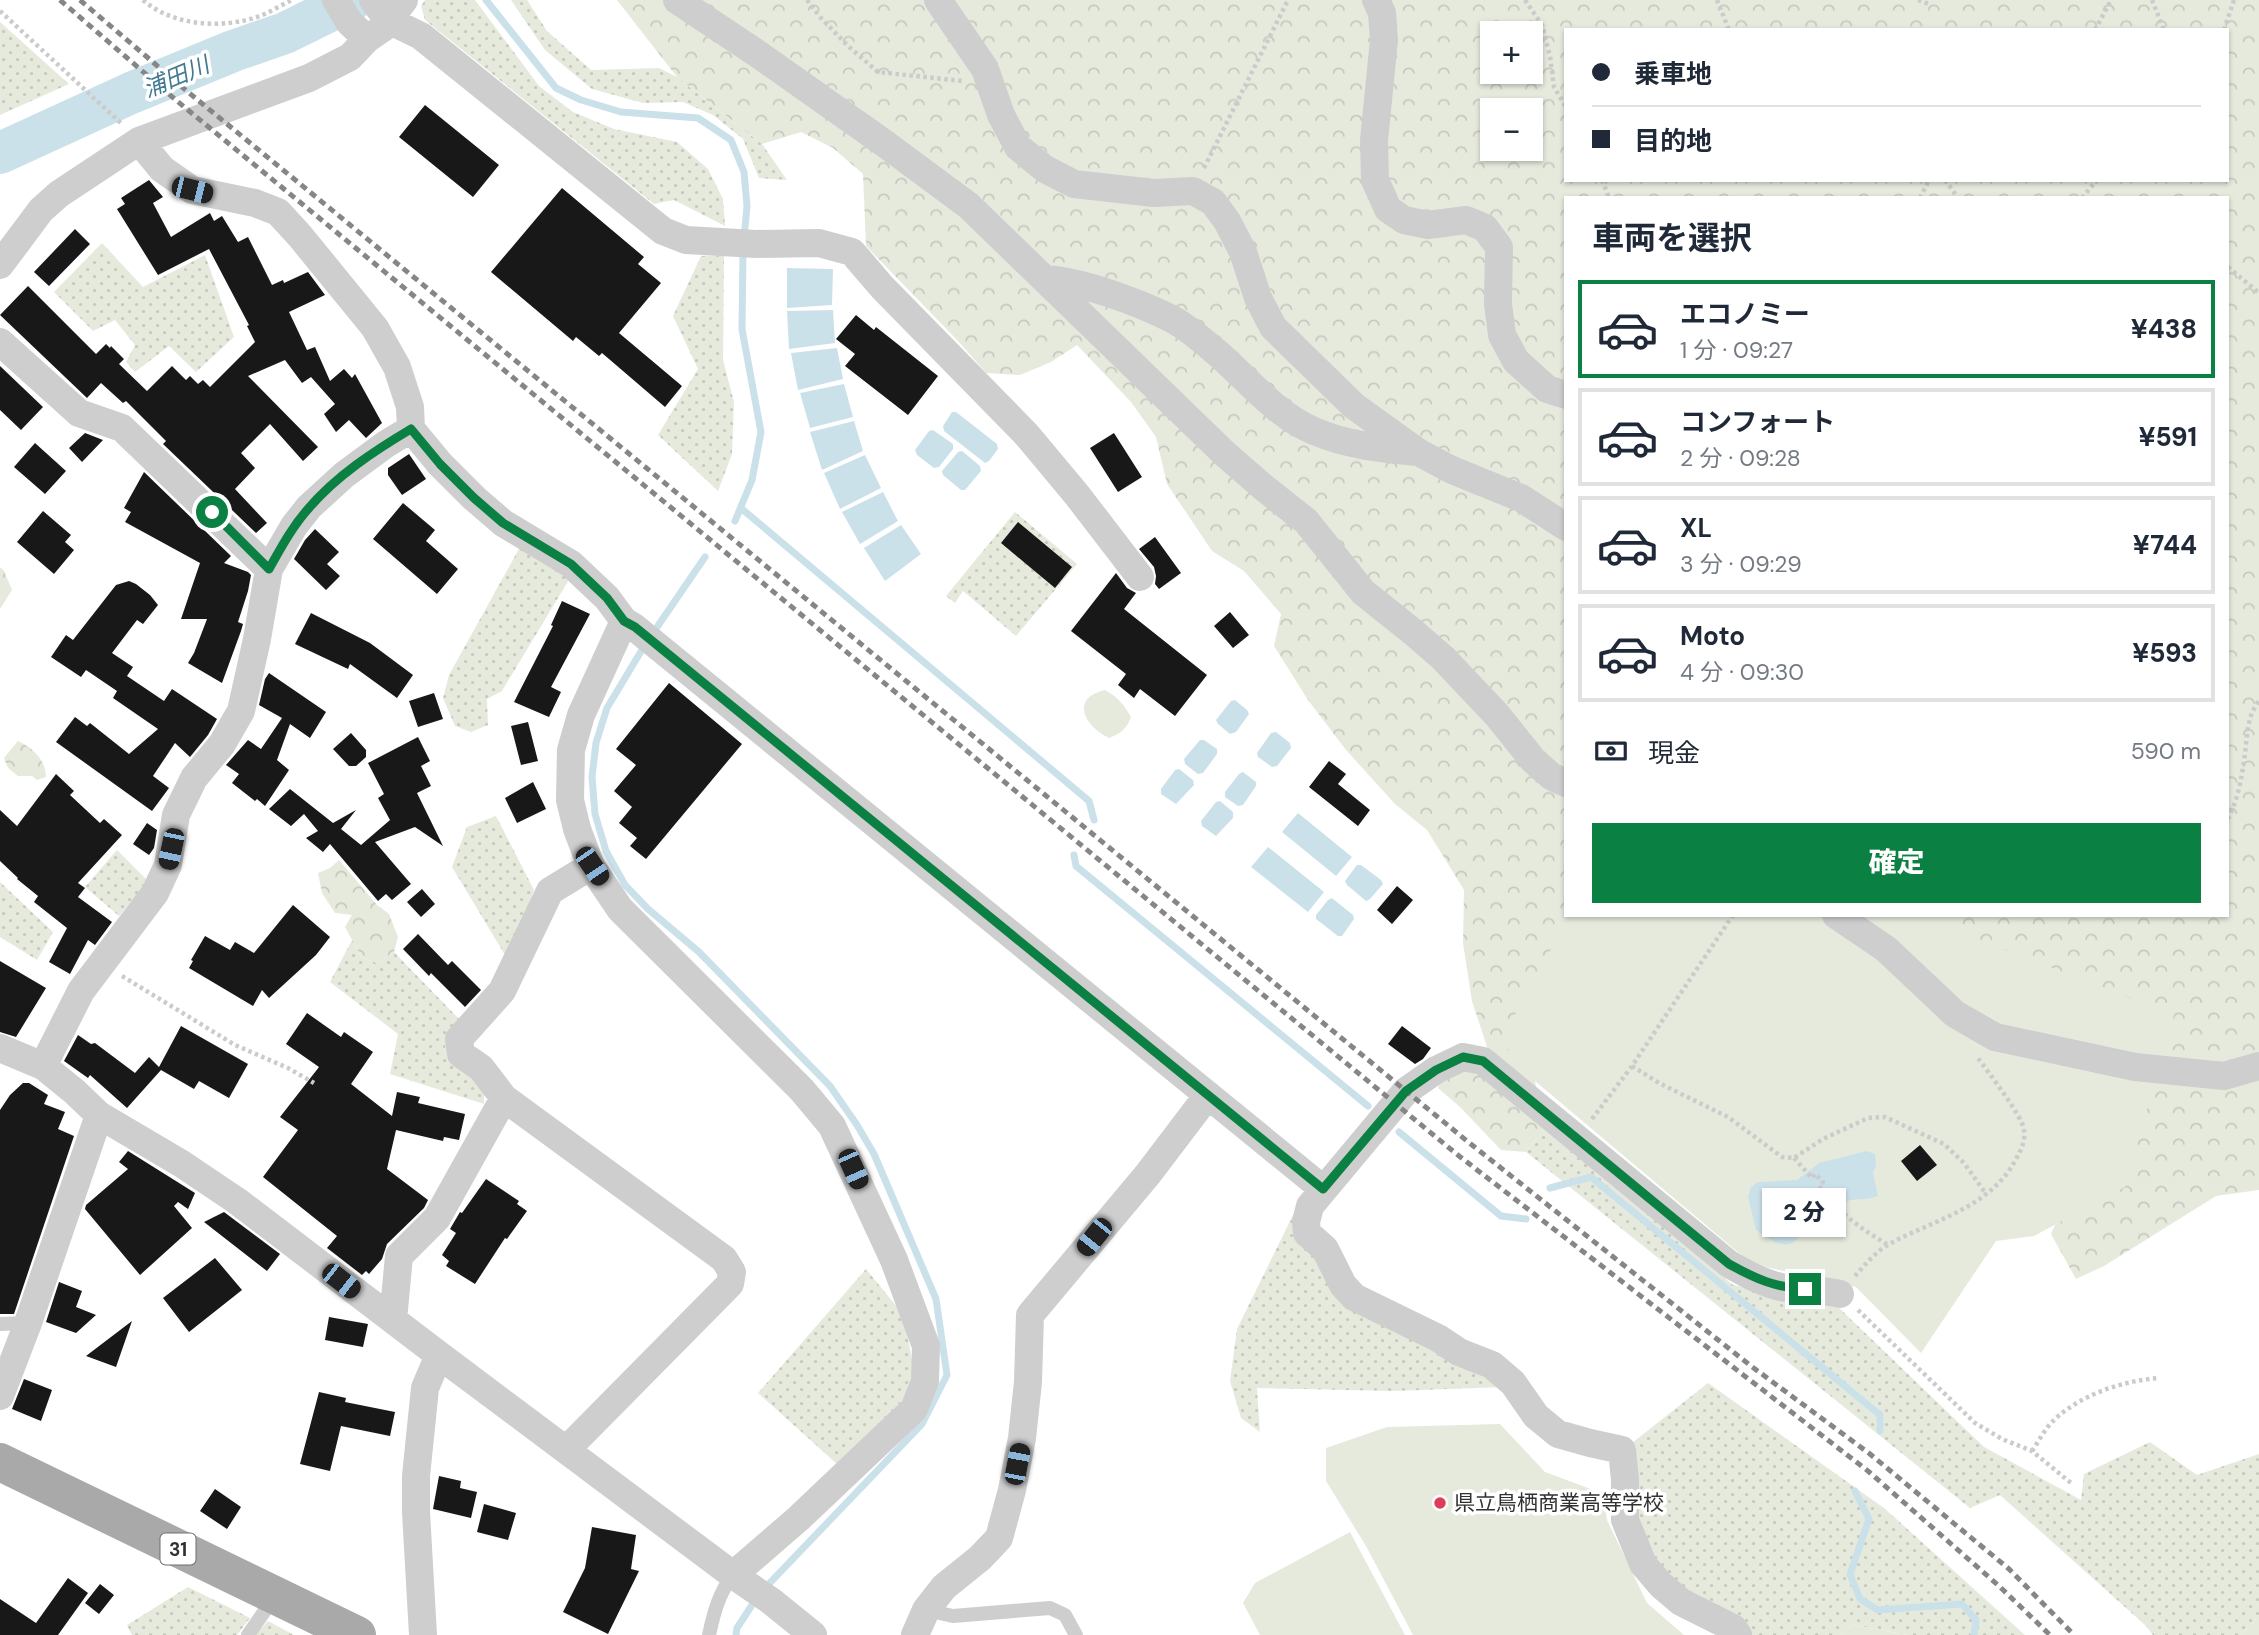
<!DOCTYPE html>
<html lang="ja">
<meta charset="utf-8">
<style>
body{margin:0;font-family:"DM Sans","Noto Sans JP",sans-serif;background:#f6f6f7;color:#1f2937;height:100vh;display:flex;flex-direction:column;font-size:26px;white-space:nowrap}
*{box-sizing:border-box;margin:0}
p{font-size:23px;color:#747a83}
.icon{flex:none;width:38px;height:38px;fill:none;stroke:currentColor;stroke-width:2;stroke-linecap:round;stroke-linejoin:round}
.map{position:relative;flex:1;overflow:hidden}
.sheet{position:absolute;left:1564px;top:196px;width:665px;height:721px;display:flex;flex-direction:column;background:#fff;border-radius:0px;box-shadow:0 2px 5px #0004}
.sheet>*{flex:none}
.guide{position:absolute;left:1564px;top:28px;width:665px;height:154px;border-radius:0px;box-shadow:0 2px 5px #0004;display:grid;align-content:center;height:154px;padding:0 28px;background:#fff}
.tools{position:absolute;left:1480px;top:21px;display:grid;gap:14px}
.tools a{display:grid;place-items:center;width:63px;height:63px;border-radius:0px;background:#fff;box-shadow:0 2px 5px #0004;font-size:35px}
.end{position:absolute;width:32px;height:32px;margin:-16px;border:9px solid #0b8043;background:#fff;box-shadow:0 0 0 4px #fff}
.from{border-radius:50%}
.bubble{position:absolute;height:49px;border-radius:0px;background:#fff;box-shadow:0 2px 5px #0004;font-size:23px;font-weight:800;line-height:49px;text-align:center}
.car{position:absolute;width:21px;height:42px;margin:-21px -10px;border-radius:9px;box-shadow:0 0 5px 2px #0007;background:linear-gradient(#222 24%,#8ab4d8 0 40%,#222 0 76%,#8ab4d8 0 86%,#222 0)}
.guide b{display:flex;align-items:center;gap:24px;height:66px;font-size:26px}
.guide b+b{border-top:2px solid #e0e1e3}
.guide i{width:18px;height:18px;background:#1f2937}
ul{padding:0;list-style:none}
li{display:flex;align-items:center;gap:21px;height:98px;margin:0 14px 10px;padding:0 14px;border:4px solid #e0e1e3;border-radius:0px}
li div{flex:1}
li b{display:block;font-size:26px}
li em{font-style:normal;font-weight:800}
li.selected{border-color:#0b8043}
li>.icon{width:63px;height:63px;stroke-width:1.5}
h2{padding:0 28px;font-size:32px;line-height:84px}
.pay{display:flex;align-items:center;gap:18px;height:77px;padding:0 28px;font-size:26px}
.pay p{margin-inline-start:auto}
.cta{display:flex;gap:14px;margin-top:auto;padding:14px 28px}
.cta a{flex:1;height:80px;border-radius:0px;background:#0b8043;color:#fff;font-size:28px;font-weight:800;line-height:80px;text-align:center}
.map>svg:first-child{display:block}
.grass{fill:url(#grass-dots)}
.forest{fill:url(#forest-crowns);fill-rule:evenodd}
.green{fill:#e6eadd}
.water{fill:#cbe1ea}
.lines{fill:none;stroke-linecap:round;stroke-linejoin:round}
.stream{stroke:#cbe1ea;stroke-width:7}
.river{stroke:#cbe1ea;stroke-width:42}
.building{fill:#181818}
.path{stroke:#cbcbcb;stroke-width:4.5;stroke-dasharray:3.5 3.5;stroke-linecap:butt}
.service{stroke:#cecece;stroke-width:14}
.minor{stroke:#cecece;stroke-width:28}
.primary{stroke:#a9a9a9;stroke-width:38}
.rail{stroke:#868686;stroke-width:5;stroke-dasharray:7 5;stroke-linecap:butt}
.route{stroke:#0b8043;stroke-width:9}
.poi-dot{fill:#de3d5a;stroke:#fff;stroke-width:2.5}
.labels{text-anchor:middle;stroke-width:7;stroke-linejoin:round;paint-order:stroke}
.shield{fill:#fff;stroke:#6f6f6f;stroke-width:2}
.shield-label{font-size:19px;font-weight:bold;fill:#313131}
.poi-label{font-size:21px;fill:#313131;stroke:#fff;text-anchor:start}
.water-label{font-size:23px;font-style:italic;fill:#427b91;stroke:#fff}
</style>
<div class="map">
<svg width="2259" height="1635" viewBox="0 0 2259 1635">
<defs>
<pattern id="grass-dots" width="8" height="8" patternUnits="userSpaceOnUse" patternTransform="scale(1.75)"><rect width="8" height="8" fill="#e6eadd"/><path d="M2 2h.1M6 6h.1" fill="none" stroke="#c6c9be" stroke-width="1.8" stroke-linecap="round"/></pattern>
<pattern id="forest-crowns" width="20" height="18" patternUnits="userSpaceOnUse" patternTransform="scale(1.75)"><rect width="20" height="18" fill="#e6eadd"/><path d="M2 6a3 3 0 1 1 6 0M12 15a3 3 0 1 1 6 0" fill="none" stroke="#c6c9be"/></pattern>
</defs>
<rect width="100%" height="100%" fill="#fff"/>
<path class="grass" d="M425,0H475L539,86L573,112L614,129L677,142L708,169L723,199L725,226L674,200L654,204L425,20L421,6Z
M511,0H527L547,31L591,70L659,68L677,77L762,144L787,180L759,178L743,139L713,115L683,102L643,103L592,89L545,50Z
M0,22L69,84L0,115Z
M102,243L143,287L205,255L234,337L196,372L169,346L135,372L126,362L135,345L115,320L93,331L54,292Z
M724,255L723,360L734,402L732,454L718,491L658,435L698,369L673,316L701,256Z
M1015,512L1077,564L1016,636L963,591L955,603L946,596Z
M520,547L570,578L502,691L487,699L488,725L471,732L455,726L443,698L449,675Z
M496,816L534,890L508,960L452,867L467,827Z
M117,850L148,881L119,916L85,887Z
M0,882L53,932L37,960L0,937Z
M352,940L362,958L377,963L394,952L461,1021L445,1047L484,1077V1104L390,1074L398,1034L330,982Z
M1545,1130L1733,1285L1836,1305L1984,1447L2081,1500L2084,1474L2150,1442L2197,1475L2259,1454V1615L2241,1635H2153L2145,1625L2000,1495L1970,1508L1526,1152Z
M1294,1213L1347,1300L1505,1387L1392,1391L1257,1388L1260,1432L1241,1418L1230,1381L1237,1329Z
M866,1269L897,1307L907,1333L914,1370L903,1400L837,1464L758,1393Z
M1708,1383L1884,1508L2025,1635H1908L1852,1625L1841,1635H1749L1680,1587L1652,1556L1634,1511L1632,1443Z
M188,1587L250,1618L237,1635H132L127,1625Z
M268,1621L294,1635H255Z"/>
<path class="forest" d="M617,0H2259V1190L2216,1196L2104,1266L2076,1279L2051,1234L2071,1188L1868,915H2228V198H1566V915H1650L1535,1081L1545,1130L1526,1152L1501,1150L1461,1108L1438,1088L1442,1075L1489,1053L1472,1001L1463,943L1464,890L1427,830L1395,804L1346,750L1308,700L1274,646L1281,614L1244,571L1212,551L1167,484L1156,437L1131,402L1077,345L1051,362L1020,375L986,373L959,342L866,246L863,174L833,148L801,132L762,144L677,77ZM1566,30H2228V180H1566ZM1493,33H1531V72H1493ZM1493,110H1531V149H1493Z
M0,567L4,571L12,590L0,609Z
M18,741C32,747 46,760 46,777L37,780L32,776H18L8,768L4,758Z
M339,860L377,905L389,914L398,937L394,952L377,963L362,958L345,927L352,915L335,913L322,893L318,873L330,868Z
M2259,1615V1635H2241L2257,1617Z"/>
<path class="green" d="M1105,690C1118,697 1124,705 1131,717C1126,730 1121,733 1109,738C1085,727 1069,698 1105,690Z
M1570,915H1940L1943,926L2174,1015L2125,1187L2034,1236L1996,1241L1921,1353L1856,1287L1752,1264L1535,1081L1501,1040Z
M1500,1424L1545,1472L1604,1494L1607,1520L1647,1603L1684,1635H1413L1366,1546L1326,1481V1448L1387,1427Z
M1350,1532L1405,1635H1260L1243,1603L1255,1583Z
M1852,1625L1908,1635H1841Z"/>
<path class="water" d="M787,268L833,269L832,305L787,308Z
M833,310L835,343L789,349L787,311Z
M837,348L843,379L798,390L791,353Z
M844,384L853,417L810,428L800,393Z
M952,412H956L997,444L998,449L989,461L985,463L944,431L943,426Z
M854,421L863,451L822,470L810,432Z
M933,430L953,444V449L939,467L934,468L917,455L915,450L929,431Z
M962,451L980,466L981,471L965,490H961L943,475L942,471L958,452Z
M865,455L881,488L840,509L824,473Z
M883,492L898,521L860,544L842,512Z
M901,525L921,554L885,581L864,548Z
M1235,700L1247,710L1249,714L1236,732L1230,734L1218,724L1216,720L1231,701Z
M1276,732L1290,743L1291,748L1277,766L1272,767L1258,757L1257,753L1271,733Z
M1200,740H1204L1217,749V754L1203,773L1198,774L1185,764L1184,759Z
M1179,769L1193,780L1194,785L1176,804L1161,794V789L1175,770Z
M1243,772L1256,782V786L1243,805L1238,806L1225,797V792L1239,774Z
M1220,801L1233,812V818L1216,836L1202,826L1201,821L1216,802Z
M1298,813L1352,857L1336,876L1282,832Z
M1268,847L1324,892L1308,912L1251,867Z
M1357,865H1361L1381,880L1383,884L1370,899L1366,901L1347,885L1345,881Z
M1332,898L1353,915L1354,919L1342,936H1338L1316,919V915L1328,900Z
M1867,1151L1875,1154L1876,1165L1873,1173L1878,1196C1858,1203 1850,1194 1833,1210L1822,1208C1794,1228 1803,1265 1756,1230L1748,1197L1751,1187L1758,1182L1797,1180L1819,1163Z"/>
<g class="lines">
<path class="stream" d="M486,0L556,88L581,100L621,112L698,118L731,140L744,172L747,206L744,239
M742,509L1089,801L1094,820
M735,521L752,480L761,432L742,329L743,251
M653,633L705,557
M646,643L607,708L596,743L592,777L595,814L606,851L625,885L648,909L699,952L830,1086L857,1125L874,1154L936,1299L947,1375L922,1424L763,1590
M1074,855L1076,866L1368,1106
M1399,1132L1501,1216L1526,1219
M1550,1188L1591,1177L1880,1415V1431
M1855,1491L1869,1519L1850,1574L1860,1599L1878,1610L1962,1604L1976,1620L1974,1635
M736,1635L737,1628L756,1599"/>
<path class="river" d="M0,153L131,93L233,51L285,33L352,0"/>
</g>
<path class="building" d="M425,105L499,165L473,197L399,137Z
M149,180L163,197L153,203L171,237L210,213L214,221L222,216L238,242L248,237L272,285L283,280L284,283L308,272L325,295L289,312L307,350L315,347L330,381L344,369L352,378L355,374L382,423L366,438L349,420L336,432L324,414L335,404L311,377L302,383L285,360L248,376L318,447L303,461L270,424L241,453L255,468L235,489L267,523L256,533L163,444L166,441L126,401L123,403L101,383L87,398L0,315L28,286L96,354L106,344L110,348L111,346L124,359L119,364L147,391L172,366L186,380L190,376L198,384L203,380L210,387L255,342L247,326L249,325L209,249L158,275L117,209L125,204L121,198Z
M562,188L644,257L638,264L661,283L619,333L682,386L665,407L602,353L599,356L576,337L573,341L491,272Z
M75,229L90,244L49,286L34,272Z
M856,315L874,330L876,327L938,376L908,415L845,366L855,354L836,339Z
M0,366L43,407L21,430L0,410Z
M85,433L103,440L82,462L69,448Z
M1114,433L1142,477L1118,492L1090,448Z
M35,443L66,471L45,494L14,467Z
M409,454L426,479L402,495L388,475V468Z
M144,472L231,556L224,563L248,572L251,575L248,591L238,622L243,624L241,631L222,683L188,663L194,653L207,619H181L200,563L125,522L131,512L124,508Z
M403,503L435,530L426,541L458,569L437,594L373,539Z
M43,511L71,535L65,542L74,550L54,574L17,542Z
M1018,522L1072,567L1055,588L1001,543Z
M315,529L339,552L327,564L340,576L326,590L294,559L305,540Z
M1155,537L1181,573L1159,589L1155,584L1156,576L1154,567L1139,549Z
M1116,573L1127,588L1136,593L1124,609L1207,675L1175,716L1140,689L1134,698L1118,685L1126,674L1071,631Z
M129,581L136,584L150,595L158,605L143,624L137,620L112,653L133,667L127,676L164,701L172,689L217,719L208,735L190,757L175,743L153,776L169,788L152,811L56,742L75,717L87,726L90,723L129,754L158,729L113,698L117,691L86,670L81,677L51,657L66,635L73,640L116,585Z
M562,601L590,614L551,687L561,692L549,717L514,702L553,626L551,625Z
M1230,612L1249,635L1233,648L1214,626Z
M311,613L370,643L413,675L397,698L350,664L348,669L295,644Z
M269,673L326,712L310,738L290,724L277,760L289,770L265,806L257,799L255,801L232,783L239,774L226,765L248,740L261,749L282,718L259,705L265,679Z
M669,683L742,744L646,859L630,846L637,838L619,823L632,807L614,791L636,765L616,749Z
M434,693L443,719L418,727L409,701Z
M528,722L538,761L521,765L511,726Z
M351,733L366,750V757L356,766H349L333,749Z
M418,737L430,761L421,766L431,786L417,793L443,846L415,827L375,842L411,884L392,900L386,894L378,901L330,844L323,852L306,838L318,831L304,814L291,826L269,809L290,789L333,823L356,810L341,829L361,845L390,820L378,798L384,794L368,763Z
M1329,761L1346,774L1338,784L1370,810L1358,826L1309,787Z
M56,774L74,791L70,795L100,823L104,819L122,835L78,883L85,888L78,897L112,922L95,945L88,940L70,974L49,962L67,928L34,902L38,896L17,879L18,878L0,861V810L17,826Z
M533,782L546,809L517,823L505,798Z
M147,823L157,830L154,848L149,855L133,844Z
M1397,886L1413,900L1392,924L1377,910Z
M422,889L435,904L421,917L407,902Z
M293,905L330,937L316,955L269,998L262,990L253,1006L189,968L193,961L191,960L205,936L230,950L235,942L254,953Z
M418,934L448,965L452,961L481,990L465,1007L431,973L429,976L403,949Z
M0,961L46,988L16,1037L0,1032Z
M307,1013L341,1037L344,1032L373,1052L351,1084L392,1116L397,1092L420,1097L418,1103L465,1114L459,1140L444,1137L443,1141L396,1130L387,1169L428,1200L424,1208L387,1244L382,1259L369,1274L366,1271L362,1275L327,1248L337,1236L263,1177L298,1130L280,1117L319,1067L286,1044Z
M181,1026L248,1064L229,1098L199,1081L194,1089L161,1070L127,1108L90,1075L88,1078L64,1061L78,1035L91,1044L95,1043L135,1073L149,1057L159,1067Z
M1402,1026L1431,1048L1423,1059L1415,1064L1388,1044Z
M23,1083H29L48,1095L44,1104L65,1112L58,1129L74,1136L14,1314H0V1110L10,1095Z
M1920,1145L1937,1165L1917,1181L1901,1161Z
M128,1151L195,1193L188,1209L178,1202L174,1206L192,1228L140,1275L85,1209L86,1205L128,1169L119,1162Z
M486,1179L519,1201L517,1204L527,1211L507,1239L505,1238L475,1284L446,1266L449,1261L442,1255L456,1233L450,1229L460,1212L462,1213Z
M224,1212L280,1254L267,1271L204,1222Z
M215,1258L242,1290L189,1332L163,1298Z
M59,1282L82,1291L76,1307L96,1315L76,1333L46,1322Z
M329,1317L368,1324L363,1347L325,1340Z
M132,1321L116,1367L86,1356Z
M24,1379L52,1390L41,1421L12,1409Z
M319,1392L346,1398L345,1402L395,1412L390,1436L341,1426L330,1471L300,1464Z
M439,1476L461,1481L460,1488L477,1492L471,1518L433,1509Z
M215,1489L241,1507L227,1529L200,1511Z
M484,1504L516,1513L508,1540L477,1532Z
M592,1527L636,1535L631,1569L639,1571L608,1634L563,1612L585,1568Z
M68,1578L88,1593L58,1635H0V1599L36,1623Z
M100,1584L114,1595L99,1614L85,1603Z"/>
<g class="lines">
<path class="path" d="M143,0C173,26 221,29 257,17C269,13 281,5 292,0
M807,0L820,17L848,46L878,72L962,81
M1525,0L1542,25L1550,56L1554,87L1566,107
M1717,0L1729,30
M1918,0L1929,4
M2152,0L2164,30
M0,11L123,125
M2095,30L2111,0
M2224,30L2234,0
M1204,168L1288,0
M1602,180L1609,198
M1945,180L1958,198
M1920,198L1929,180
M2082,198L2097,180
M2228,267L2259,293
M2228,819C2238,800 2242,776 2245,754C2247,736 2247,716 2259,701
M122,976L235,1045L288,1068L314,1083
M1632,1066L1659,1083L1728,1117L1782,1157L1794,1158L1823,1139L1868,1118L1885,1117L1944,1144L1964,1163L1986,1194
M1592,1119L1632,1066L1733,915
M1794,1158L1812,1178L1815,1174L1823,1182L1819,1186L1826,1194L1829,1190L1838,1198L1834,1202C1848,1221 1869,1233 1888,1245
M1855,1276C1866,1264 1876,1251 1891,1243C1934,1220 1989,1208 2015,1161C2020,1151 2026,1142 2024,1130C2023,1117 1988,1072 1978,1058
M1858,1310L1975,1423L2002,1439L2032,1451L2071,1483
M2032,1451C2038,1442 2044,1431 2051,1423C2077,1396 2121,1381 2158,1378"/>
<path class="service" d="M0,1324L28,1323
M926,1610L953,1616L1050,1608L1065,1615L1076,1635
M248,1635L275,1596
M709,1635C714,1612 719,1593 733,1575"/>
<path class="minor" d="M336,0L349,22L367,39
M373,0L388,20L421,36L663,231L686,240L756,244L819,243L852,252L882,287L1026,434L1077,495L1140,577
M404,0L383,28L367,39L350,57L309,78L139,141L162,169L192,190L255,203L278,212L300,236L375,328L397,367L410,407L411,429L440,464L474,498L503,523L571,564L607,598L624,621L634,627L1323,1189
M677,0L755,52L884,143L969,206L1225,454L1263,487L1306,521L1363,592L1413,632L1443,658L1497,715L1533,760L1551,776L1566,783
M938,0L985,69L1001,115L1018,147L1045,169L1074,184L1154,193L1193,191L1213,202L1227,221L1243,252L1258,298L1273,327L1354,406L1418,452L1452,470L1521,498L1566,527
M1376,0L1382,13L1384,40L1374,140L1375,180L1388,209L1404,220L1428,225L1466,220L1485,228L1499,247L1498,304L1502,335L1516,361L1547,389L1566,395
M0,265L41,210L59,194L139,141
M1046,279C1084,282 1138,302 1172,319C1187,327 1202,340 1215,351C1247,378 1275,415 1314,431C1346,445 1383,449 1418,452
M0,342L79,413L122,428L269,569
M624,621L581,715L571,750L570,800L577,829L591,866L620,909L802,1090L832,1126L894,1260L926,1346L925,1381L914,1409L799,1518L733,1575
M1836,915L1886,949L1955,1014L1995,1037L2135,1067L2224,1076L2259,1066
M0,1048L43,1066L75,1092L99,1115L182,1164L237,1201L439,1355L733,1575L771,1601L813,1635
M43,1066L81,991L155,893L168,865L176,815L194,778L222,744L241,711L257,639L269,569L294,526L309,507L344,475L386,444L411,429
M393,1320L399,1256L437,1218L504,1098
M0,1396L28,1323L99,1115
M566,1450L730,1284L732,1272L724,1259L504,1098L481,1068L461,1054L459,1039L502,991L550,891L591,866
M423,1635L416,1512V1476L425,1388L439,1355
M915,1635L926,1610L944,1587L980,1558L999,1538L1012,1490L1022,1438L1028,1382L1030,1315L1148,1174L1208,1095
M1738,1635L1733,1628L1681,1602L1661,1585L1643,1564L1625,1520V1480L1622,1450L1590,1443L1558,1434L1536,1416L1513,1383L1492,1365L1459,1352L1438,1338L1354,1297L1343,1285L1325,1249L1307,1233L1306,1222L1310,1206L1406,1091L1436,1070L1463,1057L1483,1061L1729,1264C1747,1274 1764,1284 1785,1288C1804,1291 1821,1289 1840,1294"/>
<path class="primary" d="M0,1462L357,1635"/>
<path class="rail" d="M60,0L177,101L1459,1156L1868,1471L1999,1586L2050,1635
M80,0L188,92L1467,1141L1751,1366L1870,1454L2009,1569L2074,1635"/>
</g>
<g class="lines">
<path class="route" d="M212,512L269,569C281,548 292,527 308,509C336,476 374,451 411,429L440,464L474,498L503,523L571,564L607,598L624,621L635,627L1323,1189L1406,1091L1436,1070L1463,1057L1483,1061L1729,1264C1754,1278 1776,1288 1805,1289"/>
</g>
<circle class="poi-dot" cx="1440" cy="1503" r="7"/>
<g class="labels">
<rect class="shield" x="160.5" y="1533.5" width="35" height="31" rx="5"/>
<g class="shield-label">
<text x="178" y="1556">31</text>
</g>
<g class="poi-label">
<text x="1454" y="1510">県立鳥栖商業高等学校</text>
</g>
<g class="water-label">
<text transform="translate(176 77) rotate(-23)" y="8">浦田川</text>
</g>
</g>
</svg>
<div class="tools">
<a>+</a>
<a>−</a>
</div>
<i class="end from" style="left:212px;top:512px"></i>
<i class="end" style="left:1805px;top:1289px"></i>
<div class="bubble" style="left:1762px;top:1188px;width:84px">2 分</div>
<i class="car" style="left:192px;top:190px;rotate:104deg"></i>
<i class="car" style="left:171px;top:849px;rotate:192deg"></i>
<i class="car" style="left:592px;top:866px;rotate:146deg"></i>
<i class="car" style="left:853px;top:1169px;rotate:156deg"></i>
<i class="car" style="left:1094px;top:1237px;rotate:219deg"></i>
<i class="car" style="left:341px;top:1281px;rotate:128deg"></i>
<i class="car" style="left:1017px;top:1464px;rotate:11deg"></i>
<div class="guide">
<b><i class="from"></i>乗車地</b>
<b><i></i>目的地</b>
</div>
<section class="sheet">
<h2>車両を選択</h2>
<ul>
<li class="selected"><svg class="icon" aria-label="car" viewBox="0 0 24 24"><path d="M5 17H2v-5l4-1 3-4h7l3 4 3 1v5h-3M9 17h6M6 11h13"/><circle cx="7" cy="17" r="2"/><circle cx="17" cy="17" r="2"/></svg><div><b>エコノミー</b><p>1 分 · 09:27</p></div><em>¥438</em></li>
<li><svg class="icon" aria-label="car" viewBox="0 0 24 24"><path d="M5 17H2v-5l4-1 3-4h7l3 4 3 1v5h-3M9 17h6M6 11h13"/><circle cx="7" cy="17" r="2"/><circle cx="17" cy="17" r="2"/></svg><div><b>コンフォート</b><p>2 分 · 09:28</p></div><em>¥591</em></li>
<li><svg class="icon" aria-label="car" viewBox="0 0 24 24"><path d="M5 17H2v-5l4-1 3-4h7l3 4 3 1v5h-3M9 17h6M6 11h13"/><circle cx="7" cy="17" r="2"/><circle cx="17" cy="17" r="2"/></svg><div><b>XL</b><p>3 分 · 09:29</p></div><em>¥744</em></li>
<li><svg class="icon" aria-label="car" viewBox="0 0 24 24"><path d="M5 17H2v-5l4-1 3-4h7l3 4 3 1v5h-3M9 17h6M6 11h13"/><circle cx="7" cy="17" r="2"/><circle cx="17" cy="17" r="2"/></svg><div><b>Moto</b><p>4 分 · 09:30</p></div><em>¥593</em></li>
</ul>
<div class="pay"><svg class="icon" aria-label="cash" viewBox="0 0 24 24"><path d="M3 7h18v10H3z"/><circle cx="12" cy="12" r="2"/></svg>現金<p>590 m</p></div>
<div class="cta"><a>確定</a></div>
</section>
</div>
